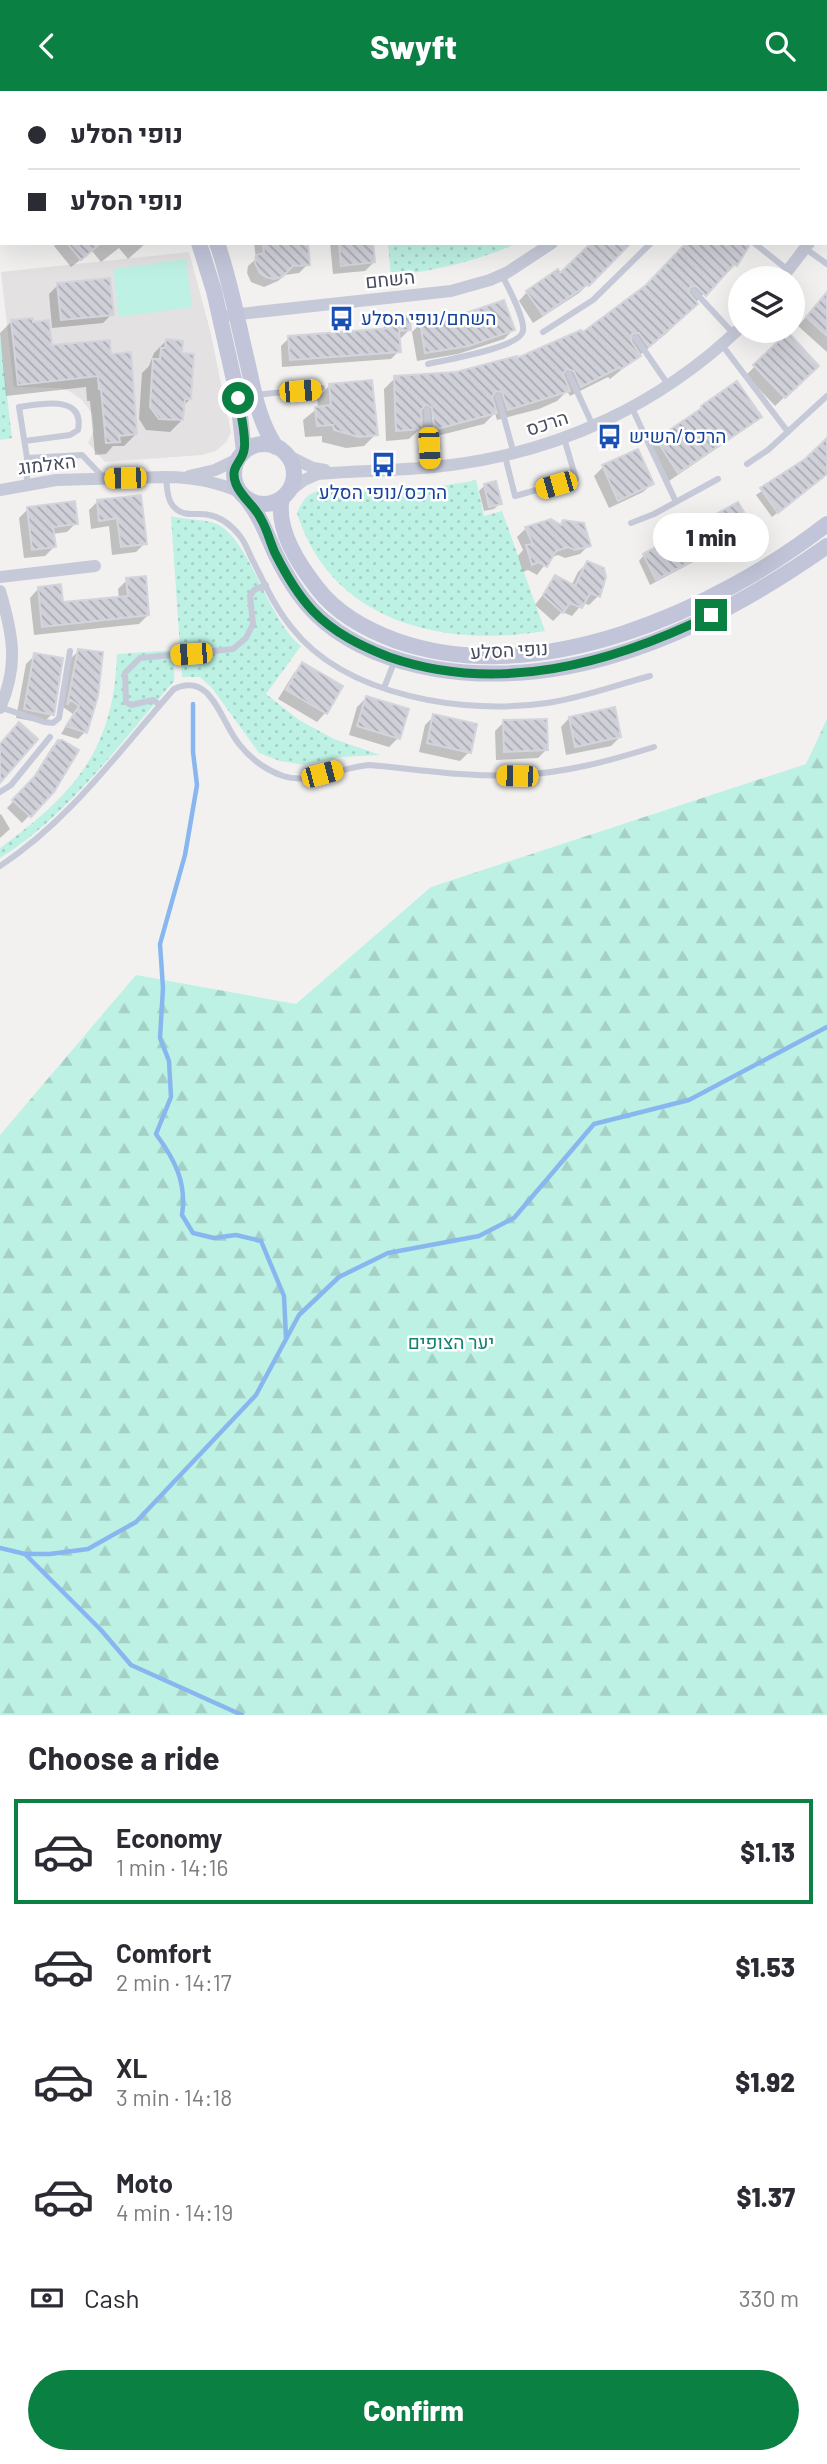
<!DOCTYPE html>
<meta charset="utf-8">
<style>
body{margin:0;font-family:Barlow,Heebo,sans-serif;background:#f2f2f3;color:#2b2b33;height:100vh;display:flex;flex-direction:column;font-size:26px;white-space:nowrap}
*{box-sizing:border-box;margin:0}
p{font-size:23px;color:#7c7c81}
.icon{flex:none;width:38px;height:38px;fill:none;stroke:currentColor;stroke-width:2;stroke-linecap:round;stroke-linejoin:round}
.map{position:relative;height:1624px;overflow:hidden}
.drawer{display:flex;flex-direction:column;background:#fff;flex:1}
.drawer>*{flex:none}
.banner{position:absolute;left:0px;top:0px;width:828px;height:154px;box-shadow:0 7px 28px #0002;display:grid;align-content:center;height:154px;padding:0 28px;background:#fff}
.fabs{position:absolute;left:728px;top:175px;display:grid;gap:14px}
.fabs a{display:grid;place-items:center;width:77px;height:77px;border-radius:50%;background:#fff;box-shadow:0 7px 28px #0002;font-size:35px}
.end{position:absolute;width:32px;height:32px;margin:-16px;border:9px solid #0b8043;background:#fff;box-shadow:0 0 0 4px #fff}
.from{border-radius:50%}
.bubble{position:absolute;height:49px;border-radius:24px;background:#fff;box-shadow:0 7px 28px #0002;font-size:23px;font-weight:800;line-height:49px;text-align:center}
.car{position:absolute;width:21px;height:42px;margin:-21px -10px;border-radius:9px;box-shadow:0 0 5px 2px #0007;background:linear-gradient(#f5c518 24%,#345 0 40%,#f5c518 0 76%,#345 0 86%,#f5c518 0)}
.banner b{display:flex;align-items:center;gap:24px;height:66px;font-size:26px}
.banner b+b{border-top:2px solid #e1e1e2}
.banner i{width:18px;height:18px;background:#2b2b33}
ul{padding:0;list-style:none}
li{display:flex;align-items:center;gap:21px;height:105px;margin:0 14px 10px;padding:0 14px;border:4px solid transparent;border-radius:0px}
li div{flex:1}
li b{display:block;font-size:26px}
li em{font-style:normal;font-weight:800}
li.current{border-color:#0b8043}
li>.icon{width:63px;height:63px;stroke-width:1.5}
h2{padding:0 28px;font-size:32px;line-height:84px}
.pay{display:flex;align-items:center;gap:18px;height:77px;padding:0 28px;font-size:26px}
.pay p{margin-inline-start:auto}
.cta{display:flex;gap:14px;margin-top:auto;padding:14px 28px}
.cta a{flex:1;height:80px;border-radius:42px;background:#0b8043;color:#fff;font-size:28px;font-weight:800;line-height:80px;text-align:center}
header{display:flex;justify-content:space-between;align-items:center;height:91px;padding:0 28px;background:#0b8043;color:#fff;font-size:32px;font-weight:800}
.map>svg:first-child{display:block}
.education{fill:#e3e1e2}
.grass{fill:url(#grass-dots)}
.forest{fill:url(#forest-firs)}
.garden{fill:#bdf1e3}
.shadow{fill:#0003}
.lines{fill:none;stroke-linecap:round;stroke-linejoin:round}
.stream{stroke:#88b7f0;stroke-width:4.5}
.building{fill:url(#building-back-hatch);stroke:#d4d4dc;stroke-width:2}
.lane{stroke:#c6c9d8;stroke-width:6}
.street{stroke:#c6c9d8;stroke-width:12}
.secondary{stroke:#c2c5d9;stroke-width:16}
.route{stroke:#0b8043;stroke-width:9}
.labels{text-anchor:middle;stroke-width:5;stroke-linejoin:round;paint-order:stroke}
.street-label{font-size:19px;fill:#474b5e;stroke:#fff}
.transit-label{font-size:19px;fill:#164399;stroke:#fff;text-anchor:start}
.park-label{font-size:19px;fill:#138472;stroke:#fff}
</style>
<header><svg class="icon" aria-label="back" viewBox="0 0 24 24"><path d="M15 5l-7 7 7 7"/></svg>Swyft<svg class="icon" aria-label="search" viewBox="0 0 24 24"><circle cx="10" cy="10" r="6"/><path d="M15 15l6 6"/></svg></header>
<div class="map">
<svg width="827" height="1624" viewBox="0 0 827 1624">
<defs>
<pattern id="grass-dots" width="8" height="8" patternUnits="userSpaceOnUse" patternTransform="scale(1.75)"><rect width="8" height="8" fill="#bdf1e3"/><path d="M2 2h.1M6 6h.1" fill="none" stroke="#a4d0c5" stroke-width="1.8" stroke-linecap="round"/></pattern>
<pattern id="forest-firs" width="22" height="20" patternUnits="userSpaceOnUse" patternTransform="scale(1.75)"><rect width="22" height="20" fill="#bdf1e3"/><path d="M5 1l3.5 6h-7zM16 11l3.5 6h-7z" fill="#a4d0c5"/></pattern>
<pattern id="building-back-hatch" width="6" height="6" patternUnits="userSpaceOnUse" patternTransform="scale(1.75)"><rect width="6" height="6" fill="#cfd0d8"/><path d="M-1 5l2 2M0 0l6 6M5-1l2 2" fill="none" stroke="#aaabb2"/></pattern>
</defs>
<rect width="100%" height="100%" fill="#f2f1f0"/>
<path class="education" d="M189,161L210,239L231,341L227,350L216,360L202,364L105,371L88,352L94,339L92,322L81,308L69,300L60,297L14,296L1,181Z"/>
<path class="grass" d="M200,0H569V2H199Z
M388,152H517C476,171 436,179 391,185Z
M0,245L12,347L0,349Z
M476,389L484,425L502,420L545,540C442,557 331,531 297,422C302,411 306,403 318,400C370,398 425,400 476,389Z
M171,425C185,429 208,428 219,434C252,453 267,528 301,555L266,603L299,629L334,648L380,664L341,666L304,674L280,670L259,662L212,597L200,586H182Z
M175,559L174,590C123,649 66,727 0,767V757C74,703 114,659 117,563Z"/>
<path class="forest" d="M827,628V1624H0V1044L136,884L296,913L431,796L806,673Z"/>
<path class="garden" d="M186,168L192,216L119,226L113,178Z"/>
<path class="shadow" d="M0,0L18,1L2,2L0,28Z
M2,42V87L0,88V43Z
M57,152H146L128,168L119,157L101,171L92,160L71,176L54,155Z
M254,152H309L306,153L308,173L299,182L285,184L278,190L264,196L251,191L247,182L248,175L256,168Z
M330,152H372L374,171L365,180L333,183Z
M684,152H747L735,174L724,185L722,183L667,242L610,288L608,286L570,305L567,300L557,310L539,318L497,329L495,322L484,333L425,348L422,336L409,348L386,350L384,298L395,287L457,283L516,269L582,244L645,197L678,163Z
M617,165L579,202L533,232L519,210L527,201L560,184Z
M58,194L112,223L103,232L52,237L49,203Z
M827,202V261L798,235Z
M461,226L513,239L504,248L458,263L417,270L412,241L421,232Z
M392,229L410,238L401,247H398L399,260L391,268L282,276L281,255L289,247L383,240V237Z
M11,231L51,255L110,265L136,343L124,355H113L106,363L95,364L90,310H87L86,296L6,305L0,242Z
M788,244L817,275L775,315L746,284Z
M166,250L180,264L190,308L183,315L182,329L170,341L146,339L139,328L142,282L149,275L154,262Z
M329,295L376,343L364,355L346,357L322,351V345L305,346L303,329L318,317L317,307Z
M702,316L760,325L751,334L669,390L648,358Z
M827,350V383L772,426L756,404L806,369Z
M603,376L652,393L643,401L609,417L594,385Z
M485,394L500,412L494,418L484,420L479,400Z
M139,406L145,452L136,461L112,464L109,435L91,438L89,419L98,410Z
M28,418L76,432L67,441L52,443L54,456L45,465L24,467L19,427Z
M563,431L589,454L580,463L565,467L558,464L550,467L537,484L528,479L523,481L518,465L523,459L517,446L526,437L560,435Z
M751,438L746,443L650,494L639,470L644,464Z
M587,472L598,505L589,514L583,512L572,525L562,521L553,530L535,514L556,487L571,495L578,481Z
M127,489L148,524L139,533L34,544L30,507L38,498L62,513L119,507L118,498Z
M79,560L85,641L78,648L61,643L73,623L63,616L71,567Z
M35,564L52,623L43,632L16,627L26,573Z
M303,573L325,622L317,631L278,608L294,582Z
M366,607L398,647L389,656L349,644L357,616Z
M434,625L469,661L460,670L419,661L425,634Z
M569,627L620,646L611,655L566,664L561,636Z
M504,631L547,658L538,667L496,669L495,640Z
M59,649L53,700L22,732L7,717L28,695L52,656Z
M1,723L10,738L0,747V724Z"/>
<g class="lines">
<path class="stream" d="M193,613V661L197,694L185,764L160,853L163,897L160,947L169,970L171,1006L156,1043C175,1069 187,1092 182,1124L193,1142L214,1147L236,1144L261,1150L284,1205L286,1247
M0,1457L25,1463H50L88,1458L136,1431L256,1304L299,1224L339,1186L388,1162L479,1145L514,1127L594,1033L689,1009L827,936
M25,1463L101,1539L131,1574L242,1624"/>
</g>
<path class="building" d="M67,152H101L81,169Z
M263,152H308L310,174L293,175L282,186L274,188L266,186L260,182L255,172L256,164L264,162Z
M339,152H373L375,171L341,175Z
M591,152H631L589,195L587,194L543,224L526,200L558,178L560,182Z
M686,152H748L749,155L737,175L734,173L706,205L696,195L690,196L689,202L698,213L649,256L639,242L632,243L631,250L641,265L621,278L620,276L581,296L574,280L567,278L563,283L570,300L508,319L502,301L496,300L492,306L497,322L437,338L434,337L432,317L426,313L421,319L422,338L396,340L394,285L456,281L517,265V267L581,239L583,241L646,194Z
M110,187L114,224L61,229L57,192Z
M827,201V245L806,226Z
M504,209L515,239L469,255L425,262L420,231L460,224Z
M410,225L411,239L399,240L401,261L290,269L288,245L392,237L391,227Z
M33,227V231L49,229L52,254L110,249L111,263L131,261L137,343L119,345L120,351L106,352L101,298H99L98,285L18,294L11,229Z
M788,241L819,275L785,307L753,274Z
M166,248L183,250L182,262L194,263L191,308H185L183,329L159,328L150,316L153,268H160L161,257H165Z
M372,289L378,344L359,346L334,339L333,334L317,335L315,316L331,314L329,293Z
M737,290L762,326L678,382L656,348L702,317L701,315Z
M827,347V383L778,422L760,397L805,368Z
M638,358L654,393L618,410L602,374Z
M496,390L502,413L489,416L484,393Z
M141,404L147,453L121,456L117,427L99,430L97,409Z
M75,410L78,433L53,436L56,456L32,459L27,416Z
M738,411L754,438L656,489L643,463Z
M551,428L561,434L563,429L584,432L591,455L575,459L568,456L556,460L547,476L538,471L532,474L526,454L533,453L525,436Z
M587,470L604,477L606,486L600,506L590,502L582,517L570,512L563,522L543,504L555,484L575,495Z
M146,485L149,524L42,536L38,496L61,493L63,511L128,505L126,487Z
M78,558L103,561L98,605L87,642L66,635L79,615L71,609L67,614Z
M34,562L63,567L54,624L24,618Z
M302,571L343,595L327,623L286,599Z
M366,605L409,618L400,648L357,635Z
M615,616L621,646L575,656L569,626Z
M433,623L477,633L471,662L427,652Z
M547,628L548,659L504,661L503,629Z
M19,631L38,648L0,692V653Z
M58,649H62L79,659L54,701L31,726L12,709L35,685Z"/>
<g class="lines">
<path class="lane" d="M49,0L50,2
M754,152L788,179
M806,158L827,173
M694,200L733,242
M543,241L593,209L651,152
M636,247L669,295
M722,254L788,341
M428,273C445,269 520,257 523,240C525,227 508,196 502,184
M569,283L593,335
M255,304L322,297
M498,305L514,363
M632,317L676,411
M427,319L430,376
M25,350L70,344L78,339C85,303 40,313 19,316L27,367
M505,365L515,405L576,388L564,347
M747,373L768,359L827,305
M166,386C167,396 167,409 174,416C184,427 197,421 209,424C221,426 232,435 240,445C245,451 248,460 252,468C264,491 275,517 292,537C346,606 466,624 547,612C582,607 616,594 650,585
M27,393V367L82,364L103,386
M631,432L654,423L718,388
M384,597L395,569
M160,614L153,609L131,614L126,611L125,582L140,567L233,558L246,547L253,533L250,505L254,499L266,494
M0,616L44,631L53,632L59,627L70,560
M0,701L11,694L50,646
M0,775C70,729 119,660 174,598C212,580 220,630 239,653C250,667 266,679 283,685C310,694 342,676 369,674C417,678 471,687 518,684C565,682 609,670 654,656"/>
<path class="street" d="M793,0L794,2
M156,2L160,0
M173,2L174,0
M591,2L592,0
M650,2V0
M826,38H827
M826,53L827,55
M826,127L827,125
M0,132L2,130
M782,187L809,152
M230,224L451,200L490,189L508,181L552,152
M287,364L313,377L325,379
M189,385L215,379L238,368
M0,399L56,389L166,386C193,386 218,391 242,402
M287,402L304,389L318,383C362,379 407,380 451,374C561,360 660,313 740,237
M0,486L95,475
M0,500C13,544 19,574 0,617"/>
<path class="secondary" d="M91,0L93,2
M126,0L127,2
M199,152L214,200L238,307L244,361
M217,152C231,192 238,233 248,274C254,302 259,331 276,356
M234 383a30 30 0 1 1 60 0a30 30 0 1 1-60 0Z
M245,406C260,424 266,442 275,462C287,487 303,513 325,531C356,557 396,571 436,578C576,601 715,534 827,455
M282,407C275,438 299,474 318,498C338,524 367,539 397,550C539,599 715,520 827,433"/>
</g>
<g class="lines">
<path class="route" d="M238,307C240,320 247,347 244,359C242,372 229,375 236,393C241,406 255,415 261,428C267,438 270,451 275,462C285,482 297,503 313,520C334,542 361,555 389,566C498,604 611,573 711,524"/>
</g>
<defs>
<symbol id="bus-bare" viewBox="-9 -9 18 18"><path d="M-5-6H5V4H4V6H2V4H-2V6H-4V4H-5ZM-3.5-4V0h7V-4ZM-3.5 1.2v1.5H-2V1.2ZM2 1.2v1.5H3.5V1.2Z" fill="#1a4fb4" stroke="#fff" stroke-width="2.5" paint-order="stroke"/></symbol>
</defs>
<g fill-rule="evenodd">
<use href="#bus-bare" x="324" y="210" width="35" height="35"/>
<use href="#bus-bare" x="592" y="328" width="35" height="35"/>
<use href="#bus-bare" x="366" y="356" width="35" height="35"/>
</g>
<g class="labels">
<g class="street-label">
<text transform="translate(390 188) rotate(-6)" y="7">השחם</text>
<text transform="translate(547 332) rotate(-18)" y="7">הרכס</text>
<text transform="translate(47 373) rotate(-7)" y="7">האלמוג</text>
<text transform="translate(509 559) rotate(-3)" y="7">נופי הסלע</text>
</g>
<g class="transit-label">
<text x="361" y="234">השחם/נופי הסלע</text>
<text x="629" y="352">הרכס/השיש</text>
<text x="383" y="408" text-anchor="middle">הרכס/נופי הסלע</text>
</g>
<g class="park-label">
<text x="451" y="1258">יער הצופים</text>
</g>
</g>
</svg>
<div class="fabs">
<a><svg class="icon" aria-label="layers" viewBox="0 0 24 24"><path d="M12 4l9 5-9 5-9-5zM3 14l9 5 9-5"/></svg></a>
</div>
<i class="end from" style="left:238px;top:307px"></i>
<i class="end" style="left:711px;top:524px"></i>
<div class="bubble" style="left:653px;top:422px;width:116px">1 min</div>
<i class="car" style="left:300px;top:300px;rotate:85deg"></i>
<i class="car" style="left:429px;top:357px;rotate:177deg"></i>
<i class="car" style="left:125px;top:387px;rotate:269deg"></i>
<i class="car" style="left:556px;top:394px;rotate:254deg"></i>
<i class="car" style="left:191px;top:563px;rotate:266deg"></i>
<i class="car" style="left:322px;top:683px;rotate:75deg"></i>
<i class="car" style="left:517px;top:685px;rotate:271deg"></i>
<div class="banner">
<b><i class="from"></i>נופי הסלע</b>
<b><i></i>נופי הסלע</b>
</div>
</div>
<section class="drawer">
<h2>Choose a ride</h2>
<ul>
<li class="current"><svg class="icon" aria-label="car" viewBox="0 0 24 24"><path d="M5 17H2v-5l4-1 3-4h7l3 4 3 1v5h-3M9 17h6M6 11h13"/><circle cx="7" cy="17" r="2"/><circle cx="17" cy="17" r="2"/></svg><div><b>Economy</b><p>1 min · 14:16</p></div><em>$1.13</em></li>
<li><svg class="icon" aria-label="car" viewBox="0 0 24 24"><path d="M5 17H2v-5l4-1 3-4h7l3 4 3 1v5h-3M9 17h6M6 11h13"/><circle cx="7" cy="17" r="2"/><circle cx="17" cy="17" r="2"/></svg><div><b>Comfort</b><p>2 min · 14:17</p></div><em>$1.53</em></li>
<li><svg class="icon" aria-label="car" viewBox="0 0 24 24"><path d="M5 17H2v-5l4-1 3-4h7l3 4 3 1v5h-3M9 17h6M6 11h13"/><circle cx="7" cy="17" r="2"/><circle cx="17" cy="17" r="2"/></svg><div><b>XL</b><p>3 min · 14:18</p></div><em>$1.92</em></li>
<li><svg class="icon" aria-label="car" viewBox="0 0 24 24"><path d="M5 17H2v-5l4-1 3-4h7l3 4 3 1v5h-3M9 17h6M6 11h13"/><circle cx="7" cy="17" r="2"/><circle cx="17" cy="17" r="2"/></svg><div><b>Moto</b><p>4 min · 14:19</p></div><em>$1.37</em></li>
</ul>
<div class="pay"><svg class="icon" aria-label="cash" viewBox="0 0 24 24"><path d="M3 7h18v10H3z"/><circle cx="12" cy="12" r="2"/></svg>Cash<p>330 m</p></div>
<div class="cta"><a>Confirm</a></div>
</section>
